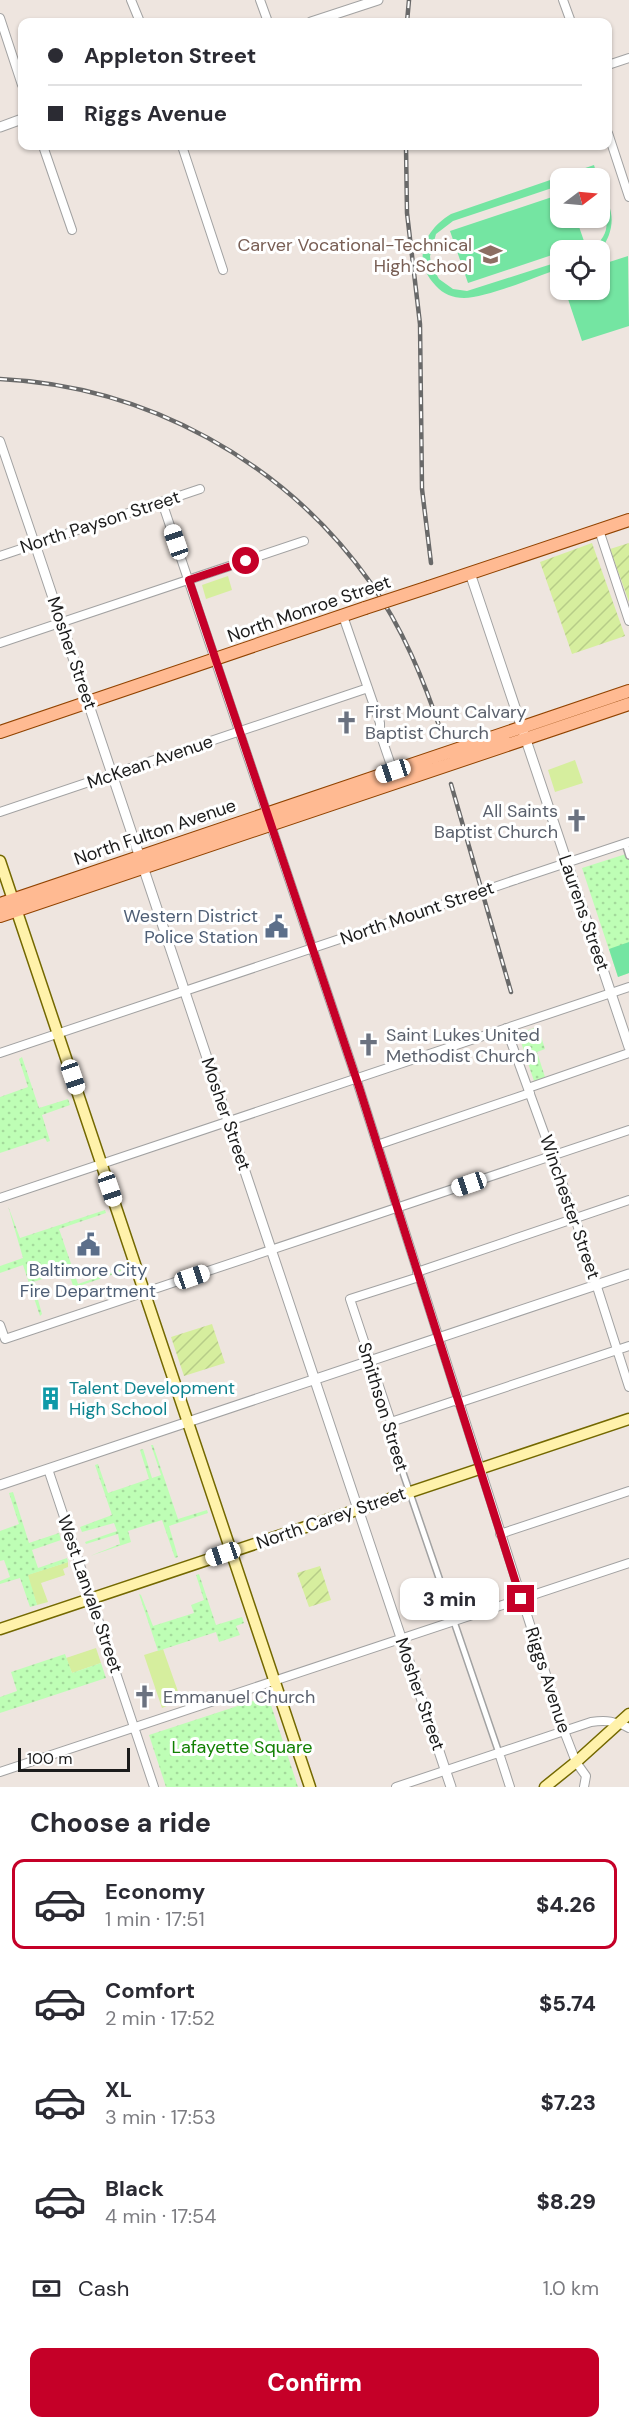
<!DOCTYPE html>
<meta charset="utf-8">
<style>
body{margin:0;font-family:"DM Sans",sans-serif;background:#f7f7f7;color:#2b2b33;height:100vh;display:flex;flex-direction:column;font-size:22px;white-space:nowrap}
*{box-sizing:border-box;margin:0}
p{font-size:20px;color:#7c7c81}
.icon{flex:none;width:33px;height:33px;fill:none;stroke:currentColor;stroke-width:2;stroke-linecap:round;stroke-linejoin:round}
.map{position:relative;height:1787px;overflow:hidden}
.panel{display:flex;flex-direction:column;background:#fff;flex:1}
.panel>*{flex:none}
.guide{position:absolute;left:18px;top:18px;width:594px;height:132px;border-radius:12px;box-shadow:0 2px 4px #0004;display:grid;align-content:center;height:132px;padding:0 30px;background:#fff}
.needle{width:39px;rotate:74deg}
.controls{position:absolute;left:550px;top:168px;display:grid;gap:12px}
.controls a{display:grid;place-items:center;width:60px;height:60px;border-radius:12px;background:#fff;box-shadow:0 2px 4px #0004;font-size:30px}
.scale{position:absolute;left:18px;bottom:15px;width:112px;box-sizing:border-box;padding-left:6px;border:3px solid #1b1b1b;border-top:0;font-size:16px;line-height:21px;white-space:nowrap;color:#1b1b1b;-webkit-text-stroke:4px #fff;paint-order:stroke}
.end{position:absolute;width:27px;height:27px;margin:-14px;border:8px solid #c50028;background:#fff;box-shadow:0 0 0 3px #fff}
.from{border-radius:50%}
.bubble{position:absolute;height:42px;border-radius:12px;background:#fff;box-shadow:0 2px 4px #0004;font-size:20px;font-weight:800;line-height:42px;text-align:center}
.car{position:absolute;width:18px;height:36px;margin:-18px -9px;border-radius:8px;box-shadow:0 0 4px 2px #0007;background:linear-gradient(#fff 24%,#345 0 40%,#fff 0 76%,#345 0 86%,#fff 0)}
.guide b{display:flex;align-items:center;gap:21px;height:57px;font-size:22px}
.guide b+b{border-top:2px solid #e1e1e2}
.guide i{width:15px;height:15px;background:#2b2b33}
ul{padding:0;list-style:none}
li{display:flex;align-items:center;gap:18px;height:90px;margin:0 12px 9px;padding:0 18px;border:3px solid transparent;border-radius:12px}
li div{flex:1}
li b{display:block;font-size:22px}
li em{font-style:normal;font-weight:800}
li.active{border-color:#c50028}
li>.icon{width:54px;height:54px;stroke-width:1.5}
h2{padding:0 30px;font-size:27px;line-height:72px}
.pay{display:flex;align-items:center;gap:15px;height:66px;padding:0 30px;font-size:22px}
.pay p{margin-inline-start:auto}
.primary-button{display:flex;gap:12px;margin-top:auto;padding:12px 30px}
.primary-button a{flex:1;height:69px;border-radius:12px;background:#c50028;color:#fff;font-size:24px;font-weight:800;line-height:69px;text-align:center}
.map>svg:first-child{display:block}
.grass{fill:#d6ee9e}
.park{fill:url(#park-dots)}
.garden{fill:url(#garden-furrows)}
.pitch{fill:#74e5a2}
.lines{fill:none;stroke-linecap:round;stroke-linejoin:round}
.pedestrian-casing{stroke:#a2a2a2;stroke-width:8}
.minor-casing{stroke:#a2a2a2;stroke-width:10}
.tertiary-casing{stroke:#a2a2a2;stroke-width:11}
.secondary-casing{stroke:#736800;stroke-width:13}
.primary-casing{stroke:#914300;stroke-width:14}
.pedestrian{stroke:#fff;stroke-width:5}
.minor{stroke:#fff;stroke-width:8}
.tertiary{stroke:#fff;stroke-width:9}
.secondary{stroke:#fff2ab;stroke-width:10}
.primary{stroke:#ffba92;stroke-width:12}
.rail-casing{stroke:#696969;stroke-width:4.5}
.rail{stroke:#fff;stroke-width:2;stroke-dasharray:7;stroke-linecap:butt}
.minor-bridge-casing{stroke:#a2a2a2;stroke-width:10;stroke-linecap:butt}
.primary-bridge-casing{stroke:#914300;stroke-width:14;stroke-linecap:butt}
.minor-bridge{stroke:#fff;stroke-width:8}
.primary-bridge{stroke:#ffba92;stroke-width:12}
.route{stroke:#c50028;stroke-width:8}
.labels{text-anchor:middle;stroke-width:6;stroke-linejoin:round;paint-order:stroke}
.education-label{font-size:18px;fill:#785e54;stroke:#fff;text-anchor:end}
.street-label{font-size:18px;fill:#1b1b1b;stroke:#fff}
.worship-label{font-size:18px;fill:#5b616d;stroke:#fff;text-anchor:start}
.service-label{font-size:18px;fill:#4e5e75;stroke:#fff;text-anchor:end}
.culture-label{font-size:18px;fill:#0d838f;stroke:#fff;text-anchor:start}
.park-label{font-size:18px;fill:#118002;stroke:#fff}
</style>
<div class="map">
<svg width="629" height="1787" viewBox="0 0 629 1787">
<defs>
<pattern id="park-dots" width="8" height="8" patternUnits="userSpaceOnUse" patternTransform="scale(1.5)"><rect width="8" height="8" fill="#befeb5"/><path d="M2 2h.1M6 6h.1" fill="none" stroke="#a3d99b" stroke-width="1.8" stroke-linecap="round"/></pattern>
<pattern id="garden-furrows" width="10" height="10" patternUnits="userSpaceOnUse" patternTransform="scale(1.5)"><rect width="10" height="10" fill="#d6ee9e"/><path d="M-1 1l2-2M0 10L10 0M9 11l2-2" fill="none" stroke="#b7cc88"/></pattern>
</defs>
<rect width="100%" height="100%" fill="#eee5df"/>
<path class="grass" d="M228,576L232,590L206,599L202,585Z
M575,760L583,783L555,792L548,770Z
M68,1562V1567L63,1569L65,1575L41,1583L48,1602L37,1605L27,1575Z
M96,1648L101,1663L72,1673L66,1658Z
M163,1649L181,1700L162,1708L144,1655Z"/>
<path class="park" d="M629,853V973L618,977L582,868Z
M538,1027L545,1049L537,1052L545,1077L534,1081L518,1033Z
M22,1057L39,1108L68,1099L70,1105L42,1115L50,1141L47,1142L45,1138L0,1153V1097L28,1087L19,1059Z
M8,1206L20,1238L105,1210L106,1213L59,1229L78,1284L125,1268L126,1270L79,1286L83,1302L79,1303L68,1271L33,1282L42,1314L40,1316L23,1265L0,1273V1266L23,1258Z
M151,1445H153L178,1519L207,1510L208,1513L169,1526L178,1557L175,1558L162,1520L128,1531L131,1542L90,1556L120,1544L118,1534L86,1544L85,1542L117,1531L114,1523L82,1532L80,1527L112,1515L95,1465L98,1464L108,1493L149,1479L140,1450L143,1449L152,1478L161,1475Z
M13,1492L29,1543L59,1533L61,1540L32,1550L38,1568L67,1558L68,1562L28,1575L37,1605L30,1607L20,1578L0,1584V1581L10,1577L4,1560L0,1561V1531L19,1524L9,1493Z
M199,1574L216,1625L242,1617L244,1623L236,1626L240,1635L219,1642L216,1632L158,1651L139,1594L141,1595L153,1626L194,1613L191,1605L204,1600L196,1575Z
M65,1654L72,1673L101,1663L106,1678L0,1713V1697L17,1691L11,1672Z
M268,1696L298,1787H166L149,1735Z"/>
<path class="garden" d="M592,543L625,636L572,654L540,562Z
M629,543V602L610,549Z
M212,1324L225,1363L184,1376L171,1337Z
M320,1566L331,1600L309,1607L297,1573Z"/>
<path class="pitch" d="M594,165L596,172L581,178H561V185L453,221L436,234L430,256L431,265L439,279L453,289L467,291L561,261V268C538,276 487,298 464,298C453,298 443,294 436,286C411,261 424,230 451,214Z
M600,188C615,209 616,230 600,251L590,250C620,228 600,213 600,188Z
M561,194V218H576L585,244L468,283L450,231Z
M628,256L629,326L582,341L565,290H600V265Z
M629,942V973L618,977L609,949Z"/>
<g class="lines">
<defs>
<path id="pedestrian" d="M625,843L629,856
M391,1422L388,1429L499,1753"/>
<path id="minor" d="M131,0L140,22
M260,0L268,22
M563,0L571,22
M0,18L22,85
M608,65L629,58
M608,133L629,197
M43,146L72,230
M182,146L223,270
M0,441L35,544
M162,502L356,1078L564,1731L576,1762L586,1776L584,1787
M599,530L629,621
M0,556L200,489
M343,616L380,723V733L394,774
M0,643L304,541
M0,812L368,688
M515,880L629,842
M506,1028L575,1218L629,1387
M0,1053L462,898
M528,1088L629,1053
M377,1145L530,1093
M0,1198L629,987
M417,1272L629,1200
M419,1277L350,1299L391,1422L457,1400
M0,1325L5,1339L629,1130
M458,1403L629,1346
M48,1469L154,1787
M500,1534L629,1491
M499,1753L510,1787
M0,1772L629,1563
M396,1787L591,1722C606,1720 616,1721 629,1728"/>
<path id="tertiary" d="M311,22L378,0
M0,127L22,119
M35,544L451,1787
M470,573L629,1047
M0,1485L629,1274"/>
<path id="secondary" d="M0,861L310,1787
M0,1629L629,1419
M545,1787L576,1762L629,1714"/>
<path id="primary" d="M429,587L629,520
M0,732L365,608
M0,904L629,691
M0,916L629,704"/>
</defs>
<use href="#pedestrian" class="pedestrian-casing"/>
<use href="#minor" class="minor-casing"/>
<use href="#tertiary" class="tertiary-casing"/>
<use href="#secondary" class="secondary-casing"/>
<use href="#primary" class="primary-casing"/>
<use href="#pedestrian" class="pedestrian"/>
<use href="#minor" class="minor"/>
<use href="#tertiary" class="tertiary"/>
<use href="#secondary" class="secondary"/>
<use href="#primary" class="primary"/>
<defs>
<path id="rail" d="M407,22L409,0
M406,146L407,213L420,324L422,489L431,563
M0,379C147,386 285,462 370,582C403,628 424,681 442,734
M451,784L511,992"/>
</defs>
<use href="#rail" class="rail-casing"/>
<use href="#rail" class="rail"/>
<defs>
<path id="minor-bridge" d="M462,898L515,880"/>
<path id="primary-bridge" d="M365,608L429,587"/>
</defs>
<use href="#minor-bridge" class="minor-bridge-casing"/>
<use href="#primary-bridge" class="primary-bridge-casing"/>
<use href="#minor-bridge" class="minor-bridge"/>
<use href="#primary-bridge" class="primary-bridge"/>
</g>
<g class="lines">
<path class="route" d="M246,561L189,580L359,1087L521,1599"/>
</g>
<defs>
<symbol id="school-bare" viewBox="-9 -9 18 18"><path d="M0-5L7-2L0 1L-7-2ZM-4 1L0 2.5L4 1V4Q0 6-4 4Z" fill="#8d6e63" stroke="#fff" stroke-width="2.5" paint-order="stroke"/></symbol>
<symbol id="church-bare" viewBox="-9 -9 18 18"><path d="M-1.2-6h2.4v3.5h3.3v2.4h-3.3V6h-2.4V-.1h-3.3v-2.4h3.3Z" fill="#6b7280" stroke="#fff" stroke-width="2.5" paint-order="stroke"/></symbol>
<symbol id="civic-bare" viewBox="-9 -9 18 18"><path d="M-.6-6.5H3V-4.5H.6V-3L4-1V1h2V6H-6V1h2V-1L-.6-3ZM-1.2 2.5V6h2.4V2.5Z" fill="#5c6f8a" stroke="#fff" stroke-width="2.5" paint-order="stroke"/></symbol>
<symbol id="building-bare" viewBox="-9 -9 18 18"><path d="M-4-6H4V6H1V3H-1V6H-4ZM-2.5-4.3h1.7v1.8h-1.7ZM.8-4.3h1.7v1.8H.8ZM-2.5-1h1.7V.8h-1.7ZM.8-1h1.7V.8H.8Z" fill="#0f9aa8" stroke="#fff" stroke-width="2.5" paint-order="stroke"/></symbol>
</defs>
<g fill-rule="evenodd">
<use href="#school-bare" x="474" y="238" width="33" height="33"/>
<use href="#church-bare" x="330" y="706" width="33" height="33"/>
<use href="#church-bare" x="560" y="804" width="33" height="33"/>
<use href="#civic-bare" x="260" y="910" width="33" height="33"/>
<use href="#church-bare" x="352" y="1028" width="33" height="33"/>
<use href="#civic-bare" x="72" y="1228" width="33" height="33"/>
<use href="#building-bare" x="34" y="1382" width="33" height="33"/>
<use href="#church-bare" x="128" y="1680" width="33" height="33"/>
</g>
<g class="labels">
<g class="education-label">
<text x="472" y="251">Carver Vocational-Technical<tspan x="472" dy="21">High School</tspan></text>
</g>
<g class="street-label">
<text transform="translate(100 522) rotate(-18)" y="6">North Payson Street</text>
<text transform="translate(309 609) rotate(-19)" y="6">North Monroe Street</text>
<text transform="translate(72 653) rotate(71)" y="6">Mosher Street</text>
<text transform="translate(150 762) rotate(-19)" y="6">McKean Avenue</text>
<text transform="translate(155 832) rotate(-19)" y="6">North Fulton Avenue</text>
<text transform="translate(417 913) rotate(-19)" y="6">North Mount Street</text>
<text transform="translate(584 913) rotate(71)" y="6">Laurens Street</text>
<text transform="translate(226 1114) rotate(71)" y="6">Mosher Street</text>
<text transform="translate(570 1207) rotate(71)" y="6">Winchester Street</text>
<text transform="translate(383 1407) rotate(73)" y="6">Smithson Street</text>
<text transform="translate(331 1518) rotate(-19)" y="6">North Carey Street</text>
<text transform="translate(90 1594) rotate(71)" y="6">West Lanvale Street</text>
<text transform="translate(548 1680) rotate(72)" y="6">Riggs Avenue</text>
<text transform="translate(420 1694) rotate(71)" y="6">Mosher Street</text>
</g>
<g class="worship-label">
<text x="365" y="718">First Mount Calvary<tspan x="365" dy="21">Baptist Church</tspan></text>
<text x="558" y="817" text-anchor="end">All Saints<tspan x="558" dy="21">Baptist Church</tspan></text>
<text x="386" y="1041">Saint Lukes United<tspan x="386" dy="21">Methodist Church</tspan></text>
<text x="163" y="1703">Emmanuel Church</text>
</g>
<g class="service-label">
<text x="258" y="922">Western District<tspan x="258" dy="21">Police Station</tspan></text>
<text x="88" y="1276" text-anchor="middle">Baltimore City<tspan x="88" dy="21">Fire Department</tspan></text>
</g>
<g class="culture-label">
<text x="69" y="1394">Talent Development<tspan x="69" dy="21">High School</tspan></text>
</g>
<g class="park-label">
<text x="242" y="1753">Lafayette Square</text>
</g>
</g>
</svg>
<div class="controls">
<a><svg class="needle" viewBox="-14 -14 28 28"><path d="M0-13l5 13h-10z" fill="#e53935"/><path d="M0 13l5-13h-10z" fill="#7c7c81"/></svg></a>
<a><svg class="icon" aria-label="locate" viewBox="0 0 24 24"><circle cx="12" cy="12" r="6"/><path d="M12 2v4M12 18v4M2 12h4M18 12h4"/></svg></a>
</div>
<div class="scale">100 m</div>
<i class="end from" style="left:246px;top:561px"></i>
<i class="end" style="left:521px;top:1599px"></i>
<div class="bubble" style="left:400px;top:1578px;width:99px">3 min</div>
<i class="car" style="left:176px;top:542px;rotate:341deg"></i>
<i class="car" style="left:393px;top:771px;rotate:252deg"></i>
<i class="car" style="left:73px;top:1077px;rotate:161deg"></i>
<i class="car" style="left:469px;top:1184px;rotate:251deg"></i>
<i class="car" style="left:110px;top:1189px;rotate:161deg"></i>
<i class="car" style="left:192px;top:1277px;rotate:71deg"></i>
<i class="car" style="left:223px;top:1554px;rotate:251deg"></i>
<div class="guide">
<b><i class="from"></i>Appleton Street</b>
<b><i></i>Riggs Avenue</b>
</div>
</div>
<section class="panel">
<h2>Choose a ride</h2>
<ul>
<li class="active"><svg class="icon" aria-label="car" viewBox="0 0 24 24"><path d="M5 17H2v-5l4-1 3-4h7l3 4 3 1v5h-3M9 17h6M6 11h13"/><circle cx="7" cy="17" r="2"/><circle cx="17" cy="17" r="2"/></svg><div><b>Economy</b><p>1 min · 17:51</p></div><em>$4.26</em></li>
<li><svg class="icon" aria-label="car" viewBox="0 0 24 24"><path d="M5 17H2v-5l4-1 3-4h7l3 4 3 1v5h-3M9 17h6M6 11h13"/><circle cx="7" cy="17" r="2"/><circle cx="17" cy="17" r="2"/></svg><div><b>Comfort</b><p>2 min · 17:52</p></div><em>$5.74</em></li>
<li><svg class="icon" aria-label="car" viewBox="0 0 24 24"><path d="M5 17H2v-5l4-1 3-4h7l3 4 3 1v5h-3M9 17h6M6 11h13"/><circle cx="7" cy="17" r="2"/><circle cx="17" cy="17" r="2"/></svg><div><b>XL</b><p>3 min · 17:53</p></div><em>$7.23</em></li>
<li><svg class="icon" aria-label="car" viewBox="0 0 24 24"><path d="M5 17H2v-5l4-1 3-4h7l3 4 3 1v5h-3M9 17h6M6 11h13"/><circle cx="7" cy="17" r="2"/><circle cx="17" cy="17" r="2"/></svg><div><b>Black</b><p>4 min · 17:54</p></div><em>$8.29</em></li>
</ul>
<div class="pay"><svg class="icon" aria-label="cash" viewBox="0 0 24 24"><path d="M3 7h18v10H3z"/><circle cx="12" cy="12" r="2"/></svg>Cash<p>1.0 km</p></div>
<div class="primary-button"><a>Confirm</a></div>
</section>
